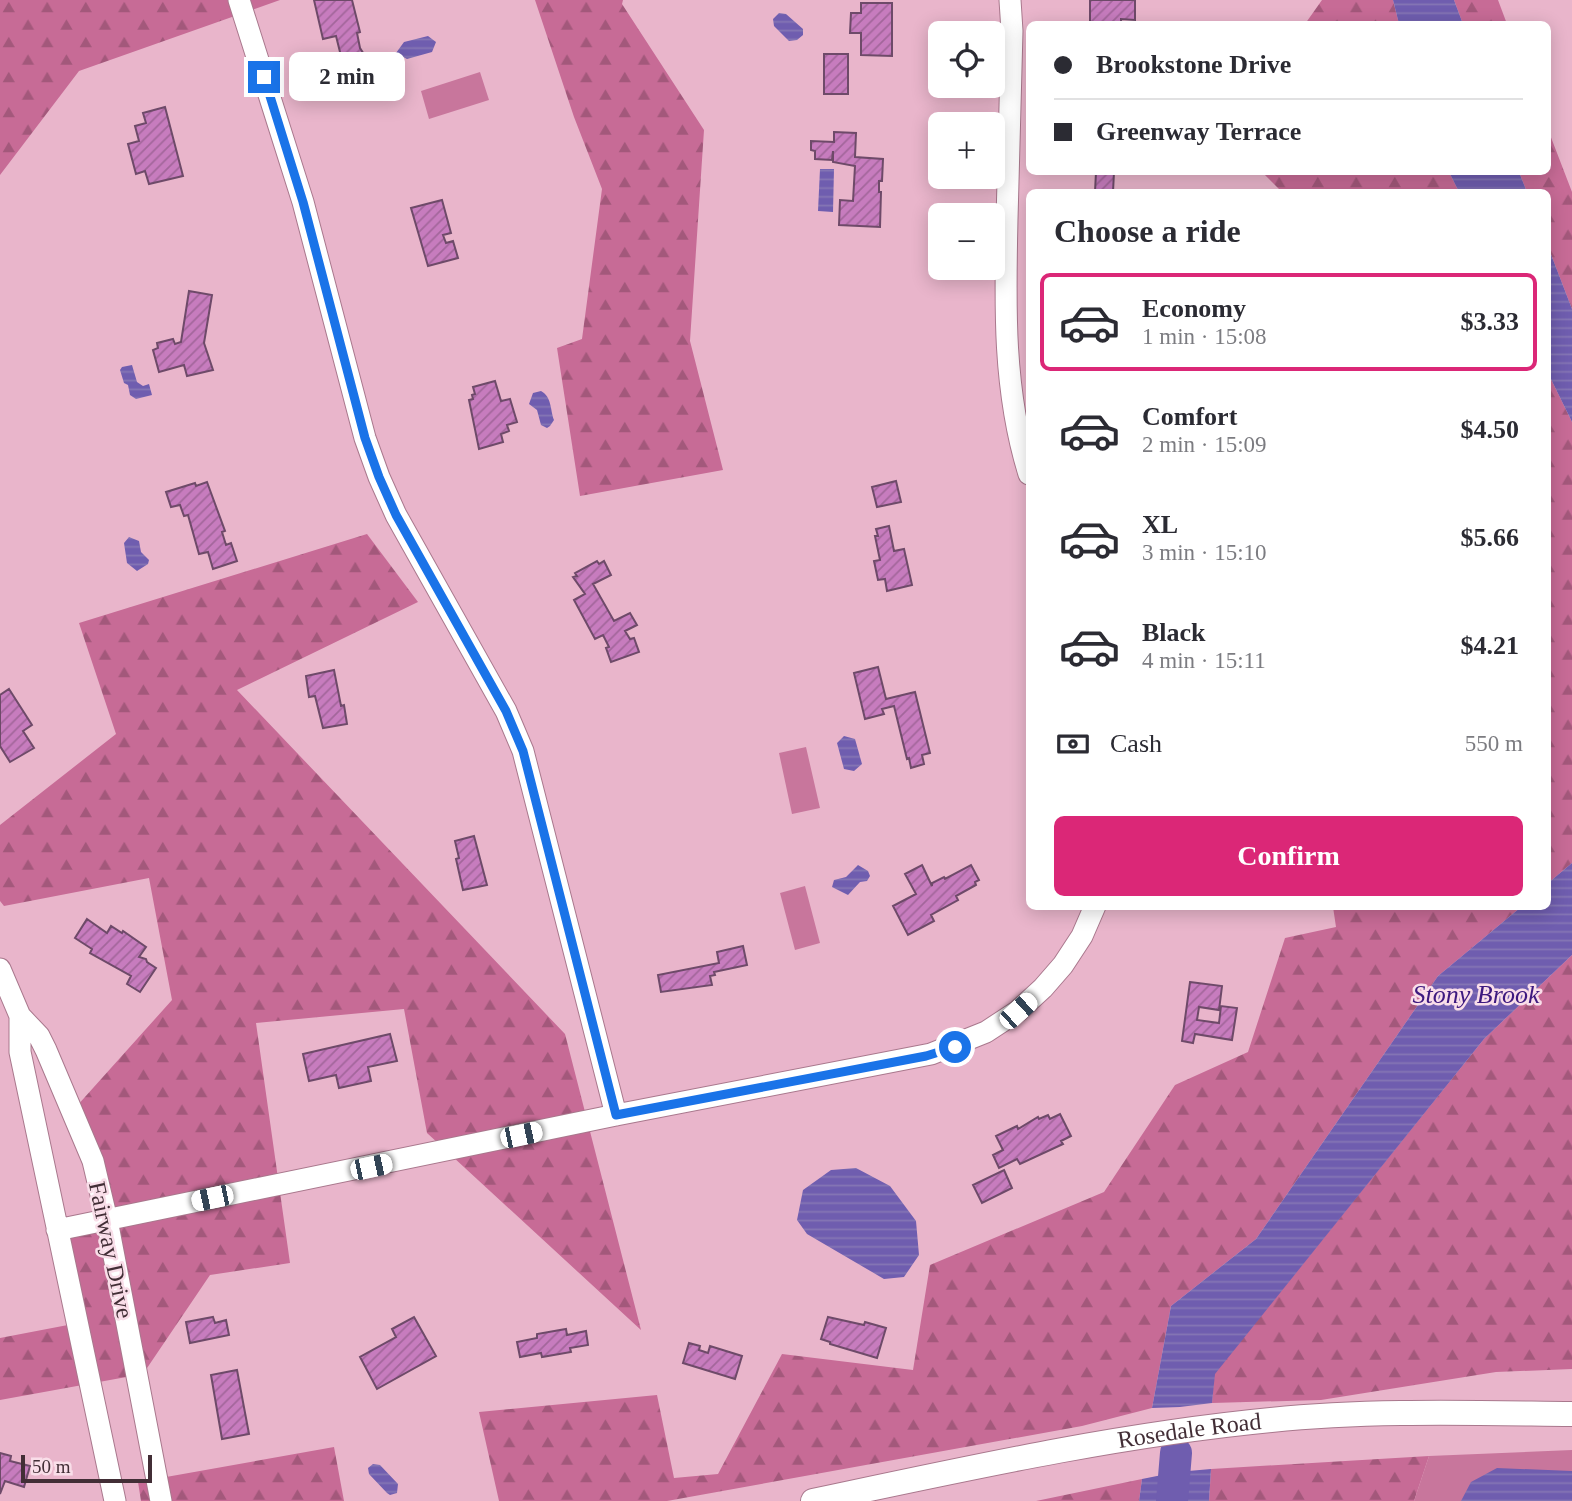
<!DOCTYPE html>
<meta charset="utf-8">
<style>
body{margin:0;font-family:Georgia,serif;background:#f2f2f3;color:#2b2b33;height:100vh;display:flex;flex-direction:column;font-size:26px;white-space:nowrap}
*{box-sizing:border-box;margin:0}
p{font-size:23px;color:#7c7c81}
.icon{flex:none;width:38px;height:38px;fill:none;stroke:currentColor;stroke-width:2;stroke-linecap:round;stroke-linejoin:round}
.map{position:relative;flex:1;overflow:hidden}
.sheet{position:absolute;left:1026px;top:189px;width:525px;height:721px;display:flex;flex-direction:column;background:#fff;border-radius:10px;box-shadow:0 4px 18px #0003}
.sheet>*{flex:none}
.top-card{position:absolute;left:1026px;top:21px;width:525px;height:154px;border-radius:10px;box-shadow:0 4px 18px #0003;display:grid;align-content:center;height:154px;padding:0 28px;background:#fff}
.tools{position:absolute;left:928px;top:21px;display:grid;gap:14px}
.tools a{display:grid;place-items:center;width:77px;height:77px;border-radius:10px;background:#fff;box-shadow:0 4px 18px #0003;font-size:35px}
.scale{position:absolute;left:21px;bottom:18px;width:131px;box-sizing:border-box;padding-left:7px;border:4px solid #422e36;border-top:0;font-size:19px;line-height:24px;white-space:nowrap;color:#422e36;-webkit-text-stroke:5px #f9dee9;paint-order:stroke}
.end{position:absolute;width:32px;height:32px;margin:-16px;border:9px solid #1a73e8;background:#fff;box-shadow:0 0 0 4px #fff}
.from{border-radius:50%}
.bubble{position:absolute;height:49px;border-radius:10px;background:#fff;box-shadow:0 4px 18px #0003;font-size:23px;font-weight:700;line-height:49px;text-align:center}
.car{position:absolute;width:21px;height:42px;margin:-21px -10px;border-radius:9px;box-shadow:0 0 5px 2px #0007;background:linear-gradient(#fff 24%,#345 0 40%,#fff 0 76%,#345 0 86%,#fff 0)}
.top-card b{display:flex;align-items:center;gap:24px;height:66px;font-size:26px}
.top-card b+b{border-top:2px solid #e1e1e2}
.top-card i{width:18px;height:18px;background:#2b2b33}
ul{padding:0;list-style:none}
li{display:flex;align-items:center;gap:21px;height:98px;margin:0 14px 10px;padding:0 14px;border:4px solid transparent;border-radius:10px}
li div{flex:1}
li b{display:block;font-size:26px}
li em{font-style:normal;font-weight:700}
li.active{border-color:#db2777}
li>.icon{width:63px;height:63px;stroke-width:1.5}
h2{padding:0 28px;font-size:32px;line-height:84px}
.pay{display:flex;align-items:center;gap:18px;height:77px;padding:0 28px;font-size:26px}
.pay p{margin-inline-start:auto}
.cta{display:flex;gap:14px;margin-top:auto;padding:14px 28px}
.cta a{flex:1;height:80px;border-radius:10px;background:#db2777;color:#fff;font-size:28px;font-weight:700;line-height:80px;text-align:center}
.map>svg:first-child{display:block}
.forest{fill:url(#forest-firs)}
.park{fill:#c8769c}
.water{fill:url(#water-rules)}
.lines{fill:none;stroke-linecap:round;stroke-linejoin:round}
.river{stroke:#6f5daf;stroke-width:32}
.building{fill:url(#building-hatch);stroke:#6e4a69;stroke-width:2}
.minor-casing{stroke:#a9788d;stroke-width:23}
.tertiary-casing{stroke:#a9788d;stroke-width:26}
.minor{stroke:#fff;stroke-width:21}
.tertiary{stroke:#fff;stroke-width:24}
.route{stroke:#1a73e8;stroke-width:9}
.labels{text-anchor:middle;stroke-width:5;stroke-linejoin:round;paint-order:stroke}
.street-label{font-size:24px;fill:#422e36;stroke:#f9dee9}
.water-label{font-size:26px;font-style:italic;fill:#3d197f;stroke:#f9dee9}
</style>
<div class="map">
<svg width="1572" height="1501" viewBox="0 0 1572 1501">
<defs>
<pattern id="forest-firs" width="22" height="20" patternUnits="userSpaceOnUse" patternTransform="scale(1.75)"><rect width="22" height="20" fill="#c76b96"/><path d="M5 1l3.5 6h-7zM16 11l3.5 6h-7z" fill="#a3587b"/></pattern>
<pattern id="water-rules" width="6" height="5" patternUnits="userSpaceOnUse" patternTransform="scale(1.75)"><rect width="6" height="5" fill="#6f5daf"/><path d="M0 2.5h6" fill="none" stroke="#8576b4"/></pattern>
<pattern id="building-hatch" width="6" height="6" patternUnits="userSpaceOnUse" patternTransform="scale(1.75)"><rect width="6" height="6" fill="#c77cbe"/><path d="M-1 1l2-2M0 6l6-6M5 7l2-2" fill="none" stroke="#a3669b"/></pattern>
</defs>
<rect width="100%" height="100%" fill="#e9b5cb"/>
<path class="forest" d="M0,0H280L79,71L0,175Z
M535,0H623L622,4L704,130L690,341L723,470L580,496L557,348L582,339L602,189L574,117Z
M1322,0H1393L1399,24H1305Z
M1454,0H1498L1507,24H1463Z
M1547,127L1572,192V309L1547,244V192H1527L1519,172H1547Z
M1262,172H1449L1459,192H1282Z
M1547,371L1572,422V863L1547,884Z
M367,534L418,602L237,690L565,1034L641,1330L427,1133L404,1009L256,1023L290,1263L210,1275L143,1374L0,1400V1338L73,1324L56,1224L111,1213L76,1107L172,1000L149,878L4,906L0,901V825L116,734L79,623Z
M1333,907H1521L1438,976L1256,1239L1171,1306L1152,1408L1082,1426L667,1501H499L479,1412L657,1395L674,1478L718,1474L782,1354L913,1370L930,1265L1104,1192L1175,1085L1248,1052L1285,938L1336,927Z
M1572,955V1369L1496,1372L1321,1400L1212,1403L1214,1374L1484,1039Z
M334,1447L344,1501H141L138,1482Z
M1429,1456L1414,1501H1209L1211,1469Z
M1142,1479L1139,1501H1036Z"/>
<path class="park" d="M480,72L489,100L429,119L421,91Z
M806,747L820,808L792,814L779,753Z
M805,886L820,943L795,950L780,893Z
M1572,1450V1501H1414L1429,1456Z"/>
<path class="water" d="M1393,0H1454L1463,24H1399Z
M779,13L786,14L803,29V35L797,40L789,41L774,26L773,19Z
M428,36L436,42L432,52L407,59L396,53L404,42Z
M820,169H834L833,212L818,211Z
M1449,172H1519L1527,192H1459Z
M1547,244L1572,309V422L1547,371Z
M132,365L137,382L143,386L149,384L152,395L136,399L130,395L128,385L124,383L120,370L122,367Z
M541,391C552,397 550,409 554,420L550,426L547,428L541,425L537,410L529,404L533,393Z
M129,537L139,541L141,552L149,560L148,564L137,571L127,563L124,543Z
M844,736L855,739L862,764L854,771L844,769L837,743Z
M1572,863V955L1484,1039L1215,1374L1212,1403L1180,1407L1152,1408L1171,1306L1256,1239L1438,976L1521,907L1547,906V884Z
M858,865L868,871L870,876L867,881L860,882L848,895L832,887L834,880L846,877Z
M856,1168L890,1186L916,1221L919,1255L904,1277L884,1279L807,1234L797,1220L803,1190L831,1170Z
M373,1464L380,1465L398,1484L397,1493L390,1495L387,1493L369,1474L368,1468Z
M1497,1468L1572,1471V1501H1461L1471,1482Z
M1211,1469L1209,1501H1139L1142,1479L1177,1472Z"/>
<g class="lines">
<path class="river" d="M1172,1501L1176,1453"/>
</g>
<path class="building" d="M314,0H352L360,32L357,33L360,48L367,59L374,54L388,71L357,99L342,83L349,76L335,58L340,52L336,36L323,39Z
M1090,0H1135V20L1121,19V24H1090Z
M861,3H892V56L861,55V33H850L851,13H861Z
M824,54H848V94H824Z
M165,107L183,176L149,184L145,171L136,174L128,144L139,141L135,126L146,123L143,113Z
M834,132L856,133L855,157L883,159L882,181H879V192H881L880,227L839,225L840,200L853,201L855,166L833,162V151L832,160L815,159V151L811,150V141L834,142Z
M1096,172H1114L1113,192H1095Z
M442,200L451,233L443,235L446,243L453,241L458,258L428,266L411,208Z
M189,291L212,295L204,343L213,370L187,376L184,365L159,372L153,350L158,348L157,343L173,339L175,344L181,342Z
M495,381L501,401L510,399L517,422L507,425L509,431L501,434L503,442L479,449L469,400L473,399L472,395L475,394L473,387Z
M896,481L901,502L877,507L872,487Z
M207,482L225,531L222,532L226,545L231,543L237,561L213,569L208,552L199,554L188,515L184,516L180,505L171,507L166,492L195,483L196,486Z
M889,526L894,551L904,549L912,585L887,591L885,579L878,580L874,561L880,560L875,536H878L876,529Z
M597,561L599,564L604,561L611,575L593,584L614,621L630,613L637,625L625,631L630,639L634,638L639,652L611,662L606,648L609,647L603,635L595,639L574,600L585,594L573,577L577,576L575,573Z
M878,667L886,699L915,692L930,753L922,755L924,764L911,768L909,758L907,759L894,706L882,709L884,714L865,719L854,673Z
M334,670L341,706L344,705L347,724L323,728L315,696L309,697L306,676Z
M9,689L32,725L23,731L34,748L10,762L0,746V695Z
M474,836L487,885L463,890L456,859L459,858L455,841Z
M922,865L932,886V883L944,877L945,879L971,865L979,880L975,882L976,885L956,896L958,900L931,915L934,921L908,935L893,906L916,894L905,874Z
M87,919L107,933L111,926L122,933L123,931L146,947L139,957L146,959L147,962L156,968L140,992L127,984L131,976L90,953L92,949L75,938Z
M743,946L747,965L714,972L715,975L710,976L712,985L661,992L658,975L719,963L717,952Z
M1190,982L1222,986L1219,1010L1199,1007L1197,1020L1219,1023L1221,1006L1237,1008L1232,1040L1195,1034L1193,1043L1182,1041Z
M390,1034L397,1061L368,1067L371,1081L339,1088L336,1075L309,1081L303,1054Z
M1060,1114L1071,1136L1061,1141L1063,1144L1020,1164L1017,1159L999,1168L993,1155L1003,1150L996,1136L1017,1126L1018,1129L1038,1117L1039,1119L1048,1115L1050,1119Z
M1004,1170L1012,1188L982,1203L973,1185Z
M213,1317L215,1323L226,1320L229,1335L190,1343L186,1322Z
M414,1317L436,1356L377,1389L360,1357L396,1337L392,1329Z
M828,1317L864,1325L865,1322L886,1328L877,1358L830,1344V1342L821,1339Z
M566,1329L567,1335L586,1331L588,1345L570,1348L571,1352L542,1357L541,1353L520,1357L517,1342L537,1338V1334Z
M689,1343L700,1346L699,1350L708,1353L710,1346L742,1356L735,1379L683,1363Z
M237,1370L249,1434L222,1439L211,1375Z
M0,1453L11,1456L10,1461L30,1466L24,1487L5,1481L0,1494Z"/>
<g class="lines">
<defs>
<path id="minor" d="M239,0L303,202L365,438L379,477L396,515L506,711L523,751L616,1115
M1010,0L1012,31C1010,93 1009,156 1007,219C1005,305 1003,391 1029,474
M0,969L20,1016L39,1036L46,1050L93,1161L107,1220L161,1501
M20,1016V1052L115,1501
M57,1230L616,1115L931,1054L986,1032L1018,1011L1043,988L1063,965L1082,936L1095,906"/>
<g id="tertiary">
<path id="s1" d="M813,1501C964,1469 1116,1435 1271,1420C1371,1410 1471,1413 1572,1414"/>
</g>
</defs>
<use href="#minor" class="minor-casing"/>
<use href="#tertiary" class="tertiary-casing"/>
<use href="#minor" class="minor"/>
<use href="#tertiary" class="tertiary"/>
</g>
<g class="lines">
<path class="route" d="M264,77L303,202L365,438L379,477L396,515L506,711L523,751L616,1115L926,1056L955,1047"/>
</g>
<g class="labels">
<g class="street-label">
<text transform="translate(111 1250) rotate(78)" y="8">Fairway Drive</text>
<text dy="8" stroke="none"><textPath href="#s1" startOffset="383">Rosedale Road</textPath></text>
</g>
<g class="water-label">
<text x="1476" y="1003">Stony Brook</text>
</g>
</g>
</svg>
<div class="tools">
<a><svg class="icon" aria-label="locate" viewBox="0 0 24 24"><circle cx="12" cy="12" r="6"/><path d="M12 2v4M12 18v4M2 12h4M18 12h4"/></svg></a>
<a>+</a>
<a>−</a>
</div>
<div class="scale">50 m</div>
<i class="end from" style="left:955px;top:1047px"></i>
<i class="end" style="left:264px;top:77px"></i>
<div class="bubble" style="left:289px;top:52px;width:116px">2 min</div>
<i class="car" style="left:1018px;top:1011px;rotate:48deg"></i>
<i class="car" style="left:521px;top:1135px;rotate:78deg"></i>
<i class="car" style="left:371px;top:1167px;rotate:78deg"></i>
<i class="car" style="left:212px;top:1198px;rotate:258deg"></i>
<div class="top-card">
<b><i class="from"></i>Brookstone Drive</b>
<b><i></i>Greenway Terrace</b>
</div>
<section class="sheet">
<h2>Choose a ride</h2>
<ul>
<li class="active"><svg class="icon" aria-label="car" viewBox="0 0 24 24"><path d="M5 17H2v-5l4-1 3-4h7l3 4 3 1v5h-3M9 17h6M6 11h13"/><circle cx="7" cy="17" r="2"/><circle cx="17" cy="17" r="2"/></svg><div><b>Economy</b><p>1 min · 15:08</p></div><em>$3.33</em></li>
<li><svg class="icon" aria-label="car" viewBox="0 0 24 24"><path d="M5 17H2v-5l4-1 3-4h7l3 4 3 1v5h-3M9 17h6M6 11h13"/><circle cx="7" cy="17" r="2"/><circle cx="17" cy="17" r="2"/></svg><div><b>Comfort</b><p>2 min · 15:09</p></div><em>$4.50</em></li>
<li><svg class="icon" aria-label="car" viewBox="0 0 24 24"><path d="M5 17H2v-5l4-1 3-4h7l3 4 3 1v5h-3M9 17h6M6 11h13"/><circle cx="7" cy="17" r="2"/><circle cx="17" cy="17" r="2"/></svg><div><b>XL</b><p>3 min · 15:10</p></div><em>$5.66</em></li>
<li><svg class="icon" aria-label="car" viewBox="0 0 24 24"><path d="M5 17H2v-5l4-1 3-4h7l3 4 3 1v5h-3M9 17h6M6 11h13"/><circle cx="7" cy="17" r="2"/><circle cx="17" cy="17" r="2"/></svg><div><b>Black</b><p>4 min · 15:11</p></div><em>$4.21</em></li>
</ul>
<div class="pay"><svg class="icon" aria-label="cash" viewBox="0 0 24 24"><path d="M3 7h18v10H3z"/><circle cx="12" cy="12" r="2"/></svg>Cash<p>550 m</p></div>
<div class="cta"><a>Confirm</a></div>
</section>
</div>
